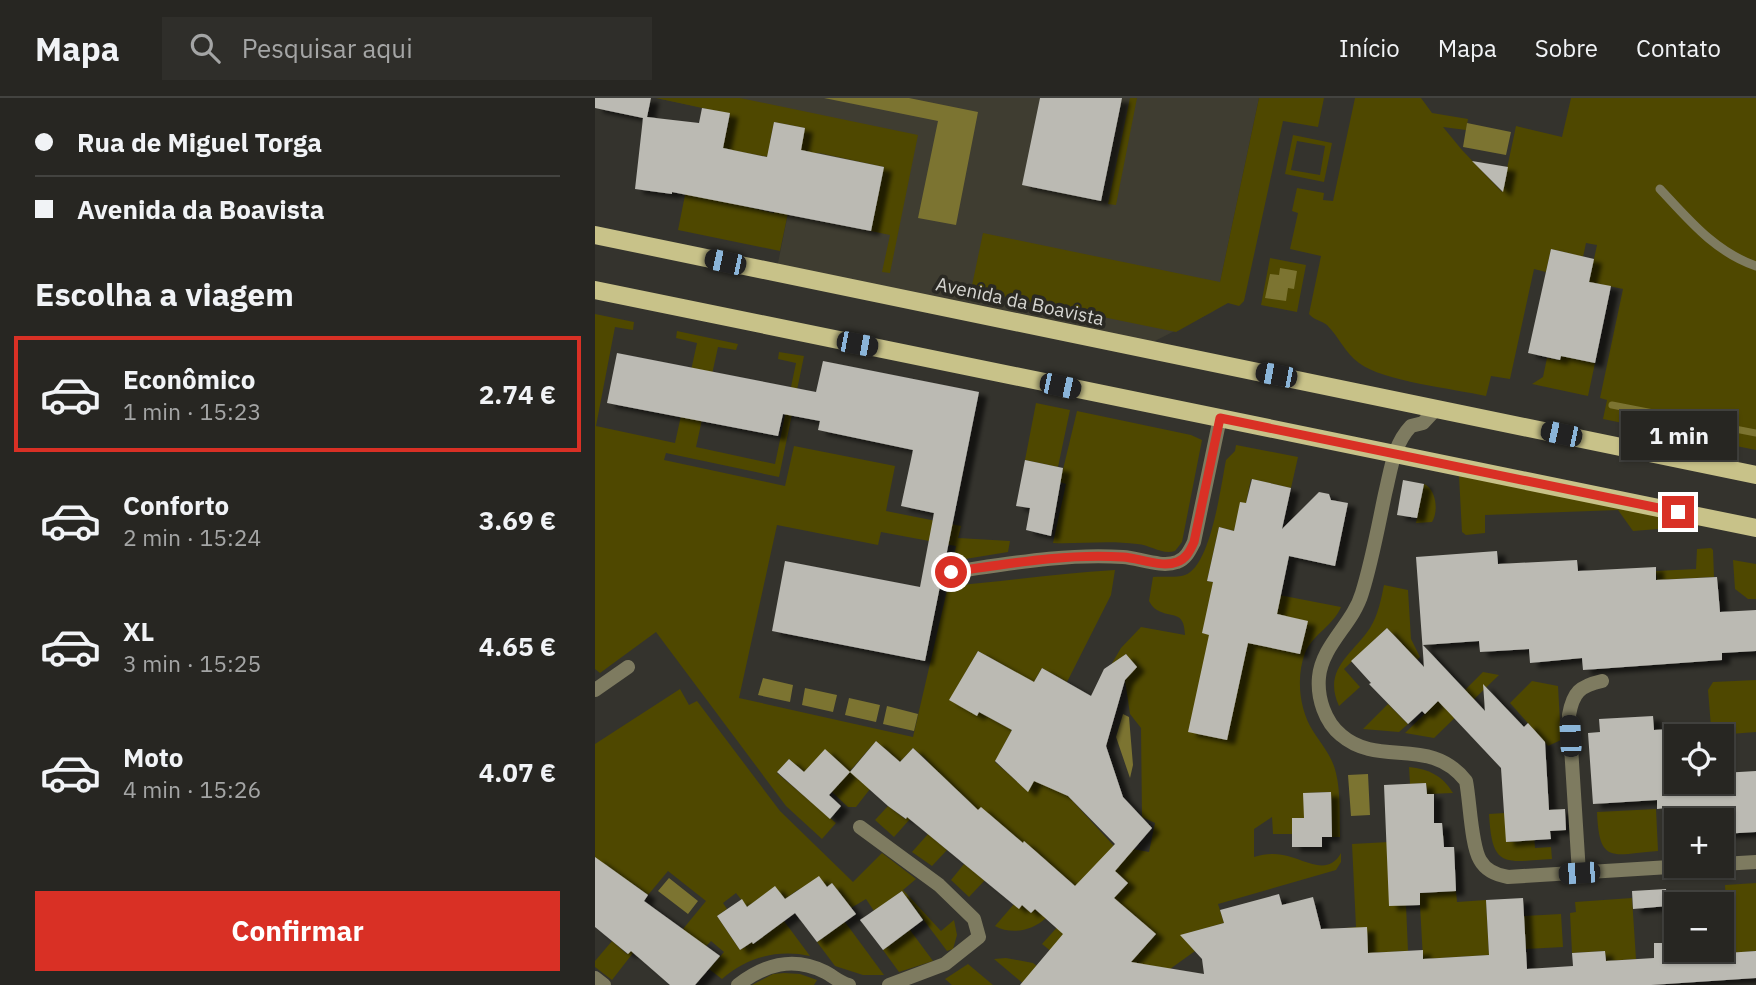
<!DOCTYPE html>
<html lang="pt">
<meta charset="utf-8">
<style>
body{margin:0;font-family:"IBM Plex Sans",sans-serif;background:#2f2e2a;color:#f1f3f6;height:100vh;display:flex;flex-direction:column;font-size:26px;white-space:nowrap}
*{box-sizing:border-box;margin:0}
p{font-size:23px;color:#a4a5a5}
.icon{flex:none;width:38px;height:38px;fill:none;stroke:currentColor;stroke-width:2;stroke-linecap:round;stroke-linejoin:round}
.map{position:relative;flex:1;overflow:hidden}
.drawer{display:flex;flex-direction:column;background:#272622;width:595px}
.drawer>*{flex:none}
.banner{display:grid;align-content:center;height:154px;padding:0 35px;background:#272622}
.fabs{position:absolute;left:1069px;top:626px;display:grid;gap:14px}
.fabs a{display:grid;place-items:center;width:70px;height:70px;border-radius:0px;background:#272622;box-shadow:0 2px 5px #0004,0 0 0 2px #434340;font-size:35px}
.end{position:absolute;width:32px;height:32px;margin:-16px;border:9px solid #d93025;background:#fff;box-shadow:0 0 0 4px #fff}
.from{border-radius:50%}
.bubble{position:absolute;height:49px;border-radius:0px;background:#272622;box-shadow:0 2px 5px #0004,0 0 0 2px #434340;font-size:23px;font-weight:700;line-height:49px;text-align:center}
.car{position:absolute;width:21px;height:42px;margin:-21px -10px;border-radius:9px;box-shadow:0 0 5px 2px #0007;background:linear-gradient(#222 24%,#8ab4d8 0 40%,#222 0 76%,#8ab4d8 0 86%,#222 0)}
.banner b{display:flex;align-items:center;gap:24px;height:66px;font-size:26px}
.banner b+b{border-top:2px solid #434340}
.banner i{width:18px;height:18px;background:#f1f3f6}
ul{padding:0;list-style:none}
li{display:flex;align-items:center;gap:21px;height:116px;margin:0 14px 10px;padding:0 21px;border:4px solid transparent;border-radius:0px}
li div{flex:1}
li b{display:block;font-size:26px}
li em{font-style:normal;font-weight:700}
li.selected{border-color:#d93025}
li>.icon{width:63px;height:63px;stroke-width:1.5}
h2{padding:0 35px;font-size:32px;line-height:84px}
.button{display:flex;gap:14px;margin-top:auto;padding:14px 35px}
.button a{flex:1;height:80px;border-radius:0px;background:#d93025;color:#fff;font-size:28px;font-weight:700;line-height:80px;text-align:center}
header{display:flex;align-items:center;gap:42px;box-sizing:border-box;height:98px;padding:0 35px;background:#272622;border-bottom:2px solid #434340}
header strong{font-size:33px}
nav{display:flex;gap:38px;margin-inline-start:auto;font-size:24px}
.search{width:490px;height:63px;background:#2f2e2a;display:flex;align-items:center;gap:18px;box-sizing:border-box;padding:0 24px;border-radius:0px;color:#a4a5a5;font-size:26px}
main{display:flex;flex:1;min-height:0}
.map>svg:first-child{display:block}
.built{fill:#3f3d31}
.green{fill:#4f4800;fill-rule:evenodd}
.water{fill:#7c7431}
.lines{fill:none;stroke-linecap:round;stroke-linejoin:round}
.stream{stroke:#7c7431;stroke-width:7}
.building{fill:#bbbab3;filter:url(#shadow)}
.service{stroke:#7e7b60;stroke-width:9}
.minor{stroke:#7e7b60;stroke-width:14}
.primary{stroke:#c8c289;stroke-width:18}
.route{stroke:#d93025;stroke-width:9}
.labels{text-anchor:middle;stroke-width:7;stroke-linejoin:round;paint-order:stroke}
.street-label{font-size:19px;fill:#d5d5d1;stroke:#2a2923}
</style>
<header>
<strong>Mapa</strong>
<div class="search"><svg class="icon" aria-label="search" viewBox="0 0 24 24"><circle cx="10" cy="10" r="6"/><path d="M15 15l6 6"/></svg>Pesquisar aqui</div>
<nav><a>Início</a><a>Mapa</a><a>Sobre</a><a>Contato</a></nav>
</header>
<main>
<section class="drawer">
<div class="banner">
<b><i class="from"></i>Rua de Miguel Torga</b>
<b><i></i>Avenida da Boavista</b>
</div>
<h2>Escolha a viagem</h2>
<ul>
<li class="selected"><svg class="icon" aria-label="car" viewBox="0 0 24 24"><path d="M5 17H2v-5l4-1 3-4h7l3 4 3 1v5h-3M9 17h6M6 11h13"/><circle cx="7" cy="17" r="2"/><circle cx="17" cy="17" r="2"/></svg><div><b>Econômico</b><p>1 min · 15:23</p></div><em>2.74 €</em></li>
<li><svg class="icon" aria-label="car" viewBox="0 0 24 24"><path d="M5 17H2v-5l4-1 3-4h7l3 4 3 1v5h-3M9 17h6M6 11h13"/><circle cx="7" cy="17" r="2"/><circle cx="17" cy="17" r="2"/></svg><div><b>Conforto</b><p>2 min · 15:24</p></div><em>3.69 €</em></li>
<li><svg class="icon" aria-label="car" viewBox="0 0 24 24"><path d="M5 17H2v-5l4-1 3-4h7l3 4 3 1v5h-3M9 17h6M6 11h13"/><circle cx="7" cy="17" r="2"/><circle cx="17" cy="17" r="2"/></svg><div><b>XL</b><p>3 min · 15:25</p></div><em>4.65 €</em></li>
<li><svg class="icon" aria-label="car" viewBox="0 0 24 24"><path d="M5 17H2v-5l4-1 3-4h7l3 4 3 1v5h-3M9 17h6M6 11h13"/><circle cx="7" cy="17" r="2"/><circle cx="17" cy="17" r="2"/></svg><div><b>Moto</b><p>4 min · 15:26</p></div><em>4.07 €</em></li>
</ul>
<div class="button"><a>Confirmar</a></div>
</section>
<div class="map">
<svg width="1161" height="887" viewBox="0 0 1161 887">
<defs>
<filter id="shadow"><feDropShadow dx="8" dy="4.5" stdDeviation="2" flood-color="#0009"/></filter>
</defs>
<rect width="100%" height="100%" fill="#34332d"/>
<path class="built" d="M61,0H664L619,213L548,249L181,175L210,31Z"/>
<path class="green" d="M61,0H145L323,37L295,175L287,174L295,137L276,133L289,69L224,55H205L210,30L179,24L175,43L179,60L119,49L141,106L179,115L187,78L202,72L185,153L83,132L104,27L132,32L135,16Z
M535,0H542L521,107L513,106Z
M664,0H729L723,29L688,23L649,203L644,208L633,205L581,234L376,192L388,135L625,184Z
M760,0H826L837,15L873,21L871,32L848,29L867,52L907,94L921,28L967,39L976,0H1161V352L1008,321L1012,302L1005,300L1028,191L994,184L1002,147L991,145L979,201L977,156L956,151L951,174L939,171L915,281L896,278L891,298C860,291 787,283 764,265C750,255 744,239 732,227C726,222 720,223 714,216L726,158L695,151L703,115L697,113L702,90L729,95L728,102L738,103Z
M698,37L737,45L729,84L690,76ZM702,43L730,48L725,77L696,72Z
M675,160L711,167L702,214L666,207Z
M0,216L39,224L38,232L20,229L1,328L80,345L102,245L81,240L82,233L143,246L141,252L123,249L101,349L180,366L201,265L183,261L184,254L209,258L184,379L71,355L69,362L190,388L199,348L300,368L291,413L366,428L363,440L415,443L413,454L358,463L361,448L286,434L283,447L182,427L144,600L318,639L353,488C409,484 463,475 520,472L516,497L472,584L447,570L436,589L410,568L383,553L355,602L382,617L384,614L417,632L400,664L433,693L440,680L473,698L530,760L538,751L554,754L560,725L547,719L546,630L535,616L530,582L541,569L531,556L516,567L526,550L546,529L590,537C589,511 577,521 562,512C558,510 556,506 554,503L558,479C568,478 581,480 590,477C616,468 626,387 631,362L640,353L641,347L703,359L696,390L656,381L651,405L639,433L624,429L612,483L746,509C739,527 718,536 710,555C701,579 704,611 718,633C727,647 737,658 741,675C746,695 744,719 745,739H737L736,694L709,695V720H697V736H678L677,719L659,731V759C669,756 678,755 688,757C708,760 732,780 746,755V764L741,772L623,806L629,825L586,837L600,853L557,884L535,865L561,836L477,870L447,846L466,825L519,800L533,785L480,788L467,777L454,790L429,744L417,757L321,677L333,663L318,650L305,664L281,643L255,673L275,691L261,709H253L237,694L254,674H209L194,661L182,675L241,725L227,741L191,708L61,534L5,575L0,571Z
M966,258L1000,265L993,298L937,286L948,279L952,260L965,262Z
M441,305L475,312L463,369L430,362Z
M482,313L596,337L607,342L587,444L580,453C567,457 556,447 542,446C514,442 486,446 458,445L471,386L465,384Z
M864,378L1114,427L1038,433L1023,412L890,417V435L871,437L867,434Z
M829,386C841,391 844,413 837,424L821,425Z
M1116,450L1118,452L1119,479L1062,482L1061,473L1101,471L1102,451Z
M1138,462L1161,466V501H1153L1140,491Z
M789,487L813,492L816,541L825,559L822,562L792,530L749,571L765,589L744,608C727,571 758,556 775,530C783,517 786,502 789,487Z
M888,574L904,577L839,640L810,635L849,597L857,605Z
M1161,582V634L1122,637L1116,629L1113,592L1118,584Z
M937,583L963,588L966,642L953,648L915,605Z
M85,591L94,607L102,603L185,713L258,784L287,755L321,781L308,792L346,833L359,822L362,837L358,851L352,853L307,793L279,813L271,801L256,810L237,785L212,802L204,791L190,801L180,789L152,809L141,795L128,805L132,811L122,818L145,852L157,844L159,846L189,823L215,858C183,851 152,859 127,881L114,871L129,854L116,843L102,858L79,842L111,803L73,773L53,797L38,786L26,803L0,759V646Z
M793,606L813,626L804,634L768,631Z
M814,669C834,671 848,678 858,695L832,696L831,685L815,686Z
M293,708L310,721L312,719L315,721L299,739L280,722Z
M1061,711L1063,753C1018,756 1004,768 1002,714Z
M910,715L912,744L933,743L939,737L940,750L956,749L957,761C909,764 897,771 894,716Z
M333,736L352,752L337,768L317,754Z
M794,744L810,796L861,793L862,804L891,802L894,857L828,861L825,807H811L813,853L774,855L753,866L751,830L761,829L757,746Z
M369,766L390,782L374,799L356,782Z
M1161,785V853L1134,855L1130,787Z
M1037,800L1041,861L1011,863L1010,853L977,855L975,815L981,814L980,804Z
M419,806L424,810L427,807L436,815L440,811L451,820C437,833 416,837 400,828Z
M966,816L968,849L931,851L929,818Z
M250,824L289,877H268L240,868L222,844Z
M315,832L338,863L304,874L288,852Z
M17,843L32,856L36,852L38,855L17,882L0,869V863Z
M411,860L438,865L455,878L430,887L399,861Z
M373,866L398,887H357L350,881Z
M189,875L205,876L222,882L219,887H157L178,876Z"/>
<path class="water" d="M229,0H314L383,14L361,127L323,120L343,23Z
M872,25L916,34L911,57L868,49Z
M685,170L702,173L699,191L693,190L691,203L670,200L675,176L684,177Z
M168,580L198,587L195,604L163,597Z
M210,590L242,597L238,614L207,607Z
M254,600L285,607L281,624L250,617Z
M292,608L323,616L319,633L288,626Z
M528,616L534,619L538,667L535,680L521,639Z
M773,676L775,717L756,718L753,677Z
M74,780L103,803L93,816L63,793Z"/>
<g class="lines">
<path class="stream" d="M1017,307L1161,335"/>
</g>
<path class="building" d="M0,0H56L52,19L104,25L107,10L135,15L128,50L172,59L179,24L210,30L206,52L289,69L276,133L77,94V96L40,91L48,20L0,10Z
M445,0H527L506,103L427,87Z
M877,63L913,69L908,94Z
M956,151L999,161L994,184L1016,188L1000,265L966,258L965,262L933,255Z
M22,255L221,294L228,263L384,294L330,563L177,533L190,463L325,489L339,415L306,408L318,352L223,332L225,323L188,316L183,338L12,305Z
M430,362L468,370L456,438L431,432L435,410L421,408Z
M657,381L696,390L687,431L724,394L734,396L736,402L753,405L740,468L694,458L682,516L713,523L705,556L653,545L632,642L593,634L614,537L607,535L618,484L612,483L624,429L639,433L645,404L651,405Z
M808,382L829,386L822,420L802,417Z
M902,453L903,466L982,462L983,473L1061,469V482L1122,479L1125,514L1161,512V553L1127,555V562L988,572L987,560L935,565L934,551L885,554L884,543L828,547L890,613L888,586L929,629L933,625L950,644L954,712L970,711L971,732L955,733L956,741L911,744L906,670L843,603L830,616L827,613L813,626L774,586L776,585L756,563L792,530L829,569L821,459Z
M383,553L439,584L447,570L496,598L509,571L531,556L542,569L530,582L511,648L528,699L557,730L520,773L533,785L519,800L561,836L536,864L609,876L607,861L585,837L629,825L625,812L684,796L687,807L718,799L726,831L772,829L773,855L828,852V861L894,857L891,802L928,800L932,871L978,868L977,855L1010,853L1011,863L1059,860V845H1078V852H1116V856L1161,853V880L1056,887H425L468,836L440,811L436,815L427,807L424,811L312,719L311,721L293,708L255,674L281,643L305,664L318,650L383,712L386,709L428,745L429,743L480,788L520,746L473,698L439,683L433,694L400,663L417,632L384,614L382,618L354,602Z
M1058,618L1059,632L1076,631L1082,684H1127V675L1161,673V734L1127,736V723H1073L1072,710L1062,711V702L998,706L993,635L1005,634L1004,621Z
M230,651L255,674L234,697L246,708L235,721L182,674L194,661L209,674Z
M831,685L832,696H839V725H847L849,749H859L861,793L825,795V807L794,808L789,687Z
M736,694L737,739H727V749H697V720H709L708,695Z
M0,759L53,797L49,803L125,858L100,887H75L36,853L33,856L0,829Z
M224,778L232,789L237,785L261,816L222,844L200,815L158,846L157,844L145,852L122,818L147,801L152,809L180,788L190,801Z
M1071,791L1073,808L1038,811L1037,793Z
M307,793L328,822L288,852L265,822Z"/>
<g class="lines">
<path class="service" d="M1065,91C1094,122 1120,154 1161,168"/>
<path class="minor" d="M841,311L828,325L816,328C798,347 796,372 790,396C783,429 777,463 767,495C758,526 727,547 724,579C722,600 730,624 746,637C784,670 835,637 871,683C875,703 876,747 885,762C891,773 901,777 913,779L1091,768
M356,474C412,466 471,455 528,459C544,460 566,470 582,464C591,461 595,452 599,444L625,320
M0,592L33,569
M265,729L344,787L379,821L384,839L350,866L294,887
M1127,766L1161,764
M984,775L974,617C978,594 985,588 1007,583
M0,880L9,887
M143,887C170,866 198,858 230,874C238,878 245,885 254,887"/>
<path class="primary" d="M0,137L1161,377
M0,192L1161,430"/>
</g>
<g class="lines">
<path class="route" d="M356,474C412,466 471,455 528,459C544,460 566,470 582,464C591,461 595,453 599,444L625,320L1083,414"/>
</g>
<g class="labels">
<g class="street-label">
<text transform="translate(425 203) rotate(12)" y="7">Avenida da Boavista</text>
</g>
</g>
</svg>
<div class="fabs">
<a><svg class="icon" aria-label="locate" viewBox="0 0 24 24"><circle cx="12" cy="12" r="6"/><path d="M12 2v4M12 18v4M2 12h4M18 12h4"/></svg></a>
<a>+</a>
<a>−</a>
</div>
<i class="end from" style="left:356px;top:474px"></i>
<i class="end" style="left:1083px;top:414px"></i>
<div class="bubble" style="left:1026px;top:313px;width:116px">1 min</div>
<i class="car" style="left:130px;top:164px;rotate:282deg"></i>
<i class="car" style="left:262px;top:246px;rotate:101deg"></i>
<i class="car" style="left:681px;top:277px;rotate:281deg"></i>
<i class="car" style="left:465px;top:288px;rotate:102deg"></i>
<i class="car" style="left:966px;top:336px;rotate:282deg"></i>
<i class="car" style="left:975px;top:638px;rotate:357deg"></i>
<i class="car" style="left:984px;top:775px;rotate:266deg"></i>
</div>
</main>
